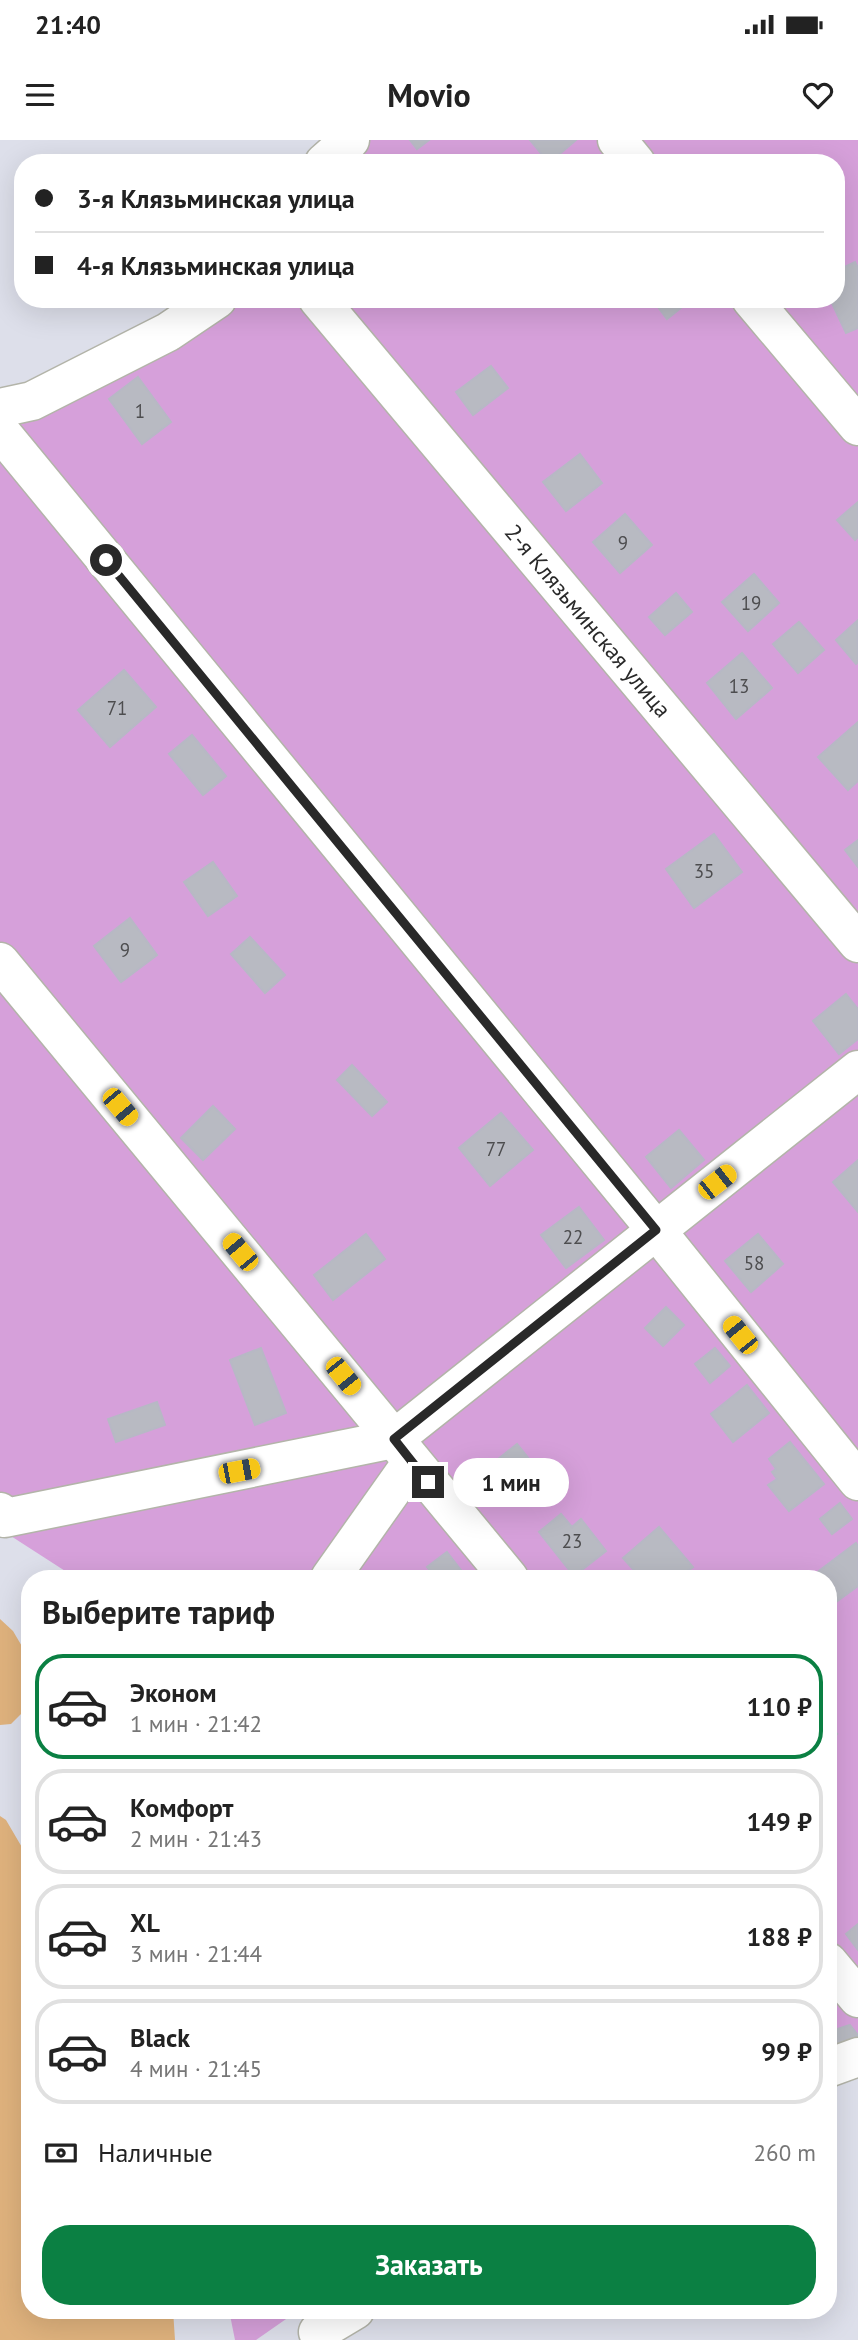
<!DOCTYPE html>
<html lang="ru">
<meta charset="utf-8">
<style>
body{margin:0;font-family:"PT Sans",sans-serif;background:#f2f2f2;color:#222;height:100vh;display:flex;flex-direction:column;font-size:26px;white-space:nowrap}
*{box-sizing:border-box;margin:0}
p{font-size:23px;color:#767676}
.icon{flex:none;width:38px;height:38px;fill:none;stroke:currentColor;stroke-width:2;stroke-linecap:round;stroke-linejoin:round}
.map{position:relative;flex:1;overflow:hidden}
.drawer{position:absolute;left:21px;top:1430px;width:816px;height:749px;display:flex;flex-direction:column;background:#fff;border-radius:28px;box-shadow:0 7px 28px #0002}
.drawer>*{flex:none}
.guide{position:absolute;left:14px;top:14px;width:831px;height:154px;border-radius:28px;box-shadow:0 7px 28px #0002;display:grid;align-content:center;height:154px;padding:0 21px;background:#fff}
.end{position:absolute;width:32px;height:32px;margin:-16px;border:9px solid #292929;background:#fff;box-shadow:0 0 0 4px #fff}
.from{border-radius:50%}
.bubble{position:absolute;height:49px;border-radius:24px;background:#fff;box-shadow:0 7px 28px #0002;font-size:23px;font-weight:800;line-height:49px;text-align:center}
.car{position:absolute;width:21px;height:42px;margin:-21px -10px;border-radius:9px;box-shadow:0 0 5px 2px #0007;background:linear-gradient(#f5c518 24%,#345 0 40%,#f5c518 0 76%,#345 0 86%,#f5c518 0)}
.guide b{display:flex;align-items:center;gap:24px;height:66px;font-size:26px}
.guide b+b{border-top:2px solid #e0e0e0}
.guide i{width:18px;height:18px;background:#222}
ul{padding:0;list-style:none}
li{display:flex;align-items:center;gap:21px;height:105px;margin:0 14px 10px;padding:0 7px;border:4px solid #e0e0e0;border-radius:28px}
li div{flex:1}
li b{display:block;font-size:26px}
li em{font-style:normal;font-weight:800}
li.on{border-color:#0b8043}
li>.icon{width:63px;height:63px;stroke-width:1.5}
h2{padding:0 21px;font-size:32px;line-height:84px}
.pay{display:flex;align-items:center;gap:18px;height:77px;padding:0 21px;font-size:26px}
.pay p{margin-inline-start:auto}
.primary-button{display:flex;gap:14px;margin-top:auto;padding:14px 21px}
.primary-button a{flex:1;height:80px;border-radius:28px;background:#0b8043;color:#fff;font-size:28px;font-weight:800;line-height:80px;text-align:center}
.status{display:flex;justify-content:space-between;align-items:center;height:49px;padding:0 35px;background:#fff;direction:ltr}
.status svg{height:19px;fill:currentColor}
header{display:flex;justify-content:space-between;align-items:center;height:91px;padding:0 21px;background:#fff;font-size:32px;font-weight:800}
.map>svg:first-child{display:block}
.green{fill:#d6a0da}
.water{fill:#dfb27d}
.building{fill:#b8bac2;stroke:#b7b8c5;stroke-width:2}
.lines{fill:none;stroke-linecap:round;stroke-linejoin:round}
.minor-casing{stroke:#b3b4a9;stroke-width:41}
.minor{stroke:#fff;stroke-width:38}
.route{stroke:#292929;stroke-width:9}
.labels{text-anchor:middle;stroke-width:7;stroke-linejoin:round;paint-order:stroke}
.number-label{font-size:19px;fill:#4d4d4f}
.street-label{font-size:23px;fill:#292929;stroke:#fff}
</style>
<div class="status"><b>21:40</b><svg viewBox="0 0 49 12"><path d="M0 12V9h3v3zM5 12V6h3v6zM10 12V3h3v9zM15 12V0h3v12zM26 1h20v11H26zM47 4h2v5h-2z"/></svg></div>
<header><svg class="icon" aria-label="menu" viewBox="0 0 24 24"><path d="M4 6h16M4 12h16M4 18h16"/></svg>Movio<svg class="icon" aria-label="heart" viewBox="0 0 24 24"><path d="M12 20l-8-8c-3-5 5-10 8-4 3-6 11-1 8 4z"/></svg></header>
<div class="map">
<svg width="858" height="2200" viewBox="0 0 858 2200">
<rect width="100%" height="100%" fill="#dddfea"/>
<path class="green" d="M328,0H858V1908L828,1917V1438H76L0,1389V269L200,159H836V23H312Z
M229,2170H299L256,2200H235Z"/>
<path class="water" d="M0,1479L13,1491L30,1520V1548L27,1568L11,1584L0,1585Z
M0,1676L6,1680L30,1721V2170H173L175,2200H0Z"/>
<path class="building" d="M410,0H429L417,9Z
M530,0H576L549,23Z
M855,122L858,128V188L846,193L830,159H836V131Z
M652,159H692L667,179Z
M491,226L508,248L473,275L456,252Z
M138,237L171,282L142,304L109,259Z
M580,314L602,343L566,371L543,342Z
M858,362V397L855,400L837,380Z
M625,374L652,405L620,433L593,402Z
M754,434L779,463L748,491L722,462Z
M676,453L692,472L665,495L649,477Z
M857,481L858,522L856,524L836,500Z
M799,482L824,510L798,533L773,504Z
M742,513L772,548L736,579L707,543Z
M124,530L156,567L110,607L78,570Z
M858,582V641L848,650L818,617Z
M192,595L226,636L203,655L169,614Z
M714,694L742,732L694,768L666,729Z
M858,700V727L845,710Z
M213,722L237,756L208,776L184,742Z
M130,778L157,815L121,842L94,806Z
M250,797L285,835L265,853L231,814Z
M846,854L858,869V899L839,914L813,881Z
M352,925L387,962L372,976L337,940Z
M213,966L235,989L203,1020L181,998Z
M501,973L533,1010L490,1046L459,1008Z
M679,990L704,1020L671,1048L646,1017Z
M858,1020V1072L833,1042Z
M579,1067L604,1100L566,1128L541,1095Z
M366,1094L385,1119L333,1160L314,1135Z
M758,1094L783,1124L751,1152L725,1121Z
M666,1167L684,1185L663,1206L645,1188Z
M261,1208L286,1273L255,1285L230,1220Z
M715,1208L730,1226L710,1243L695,1224Z
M747,1245L769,1273L733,1302L711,1274Z
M157,1262L165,1285L116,1302L108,1279Z
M790,1302L824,1344L789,1371L768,1345L777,1339L772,1332L776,1329L769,1319Z
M517,1304L538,1330L508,1355L487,1328Z
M840,1363L852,1379L832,1394L820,1379Z
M561,1374L572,1387L581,1379L606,1411L574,1436L539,1392Z
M659,1387L693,1427L679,1438H641L623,1418Z
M856,1403L858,1406V1446L832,1465L828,1460V1438L811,1437Z
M447,1412L467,1438H436L427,1427Z
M828,1583L837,1594L828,1602Z
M858,1784V1810L846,1794Z
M850,1885L858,1895V1903L828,1913V1892Z"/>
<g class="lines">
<defs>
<g id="minor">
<path d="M617,0L636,23"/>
<path d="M324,23L350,0"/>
<path id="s1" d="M318,159L858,803"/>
<path d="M751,159L858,286"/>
<path d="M0,268L32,261L168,192L217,159"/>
<path d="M0,291L656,1090L858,1341"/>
<path d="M0,822L509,1438"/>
<path d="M0,1372L5,1378L394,1299L858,930"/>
<path d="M330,1438L412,1322"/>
<path d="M828,1822L858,1858"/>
<path d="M828,1928L858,1917"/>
<path d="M318,2192L355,2170"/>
</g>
</defs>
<use href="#minor" class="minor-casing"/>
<use href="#minor" class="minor"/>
</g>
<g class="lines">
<path class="route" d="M106,420L656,1090L394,1299L428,1342"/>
</g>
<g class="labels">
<g class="number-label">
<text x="140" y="278">1</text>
<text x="623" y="410">9</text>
<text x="751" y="470">19</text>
<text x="739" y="553">13</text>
<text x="117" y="575">71</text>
<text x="704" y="738">35</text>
<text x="125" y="817">9</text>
<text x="496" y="1016">77</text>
<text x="573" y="1104">22</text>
<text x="754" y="1130">58</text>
<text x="572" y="1408">23</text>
</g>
<g class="street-label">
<text dy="8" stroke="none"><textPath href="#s1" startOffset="420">2-я Клязьминская улица</textPath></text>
</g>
</g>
</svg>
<i class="end from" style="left:106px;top:420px"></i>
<i class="end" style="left:428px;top:1342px"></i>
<div class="bubble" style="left:453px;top:1318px;width:116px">1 мин</div>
<i class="car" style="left:120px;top:967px;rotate:140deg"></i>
<i class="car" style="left:717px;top:1042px;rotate:52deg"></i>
<i class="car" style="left:240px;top:1112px;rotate:320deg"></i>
<i class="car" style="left:740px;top:1195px;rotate:321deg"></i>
<i class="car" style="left:343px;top:1236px;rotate:141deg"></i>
<i class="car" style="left:239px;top:1331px;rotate:79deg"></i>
<div class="guide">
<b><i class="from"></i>3-я Клязьминская улица</b>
<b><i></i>4-я Клязьминская улица</b>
</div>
<section class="drawer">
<h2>Выберите тариф</h2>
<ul>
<li class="on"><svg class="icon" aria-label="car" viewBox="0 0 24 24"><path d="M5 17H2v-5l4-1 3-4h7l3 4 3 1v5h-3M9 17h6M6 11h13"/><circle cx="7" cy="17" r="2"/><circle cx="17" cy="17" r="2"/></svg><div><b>Эконом</b><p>1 мин · 21:42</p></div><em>110 ₽</em></li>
<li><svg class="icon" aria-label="car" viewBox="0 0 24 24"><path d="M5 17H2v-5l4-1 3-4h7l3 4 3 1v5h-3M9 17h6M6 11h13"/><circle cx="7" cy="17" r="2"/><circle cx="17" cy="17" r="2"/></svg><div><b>Комфорт</b><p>2 мин · 21:43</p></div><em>149 ₽</em></li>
<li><svg class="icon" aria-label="car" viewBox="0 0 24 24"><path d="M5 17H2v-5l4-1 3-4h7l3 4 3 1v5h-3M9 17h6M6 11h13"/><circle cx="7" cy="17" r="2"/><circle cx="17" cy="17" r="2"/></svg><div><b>XL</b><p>3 мин · 21:44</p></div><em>188 ₽</em></li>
<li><svg class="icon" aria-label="car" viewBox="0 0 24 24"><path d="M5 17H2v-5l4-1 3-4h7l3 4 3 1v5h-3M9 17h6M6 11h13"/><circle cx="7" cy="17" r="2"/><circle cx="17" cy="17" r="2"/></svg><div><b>Black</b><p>4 мин · 21:45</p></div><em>99 ₽</em></li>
</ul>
<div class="pay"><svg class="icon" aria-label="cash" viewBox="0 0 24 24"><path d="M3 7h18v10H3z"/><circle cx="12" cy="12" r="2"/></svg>Наличные<p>260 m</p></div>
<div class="primary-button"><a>Заказать</a></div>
</section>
</div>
